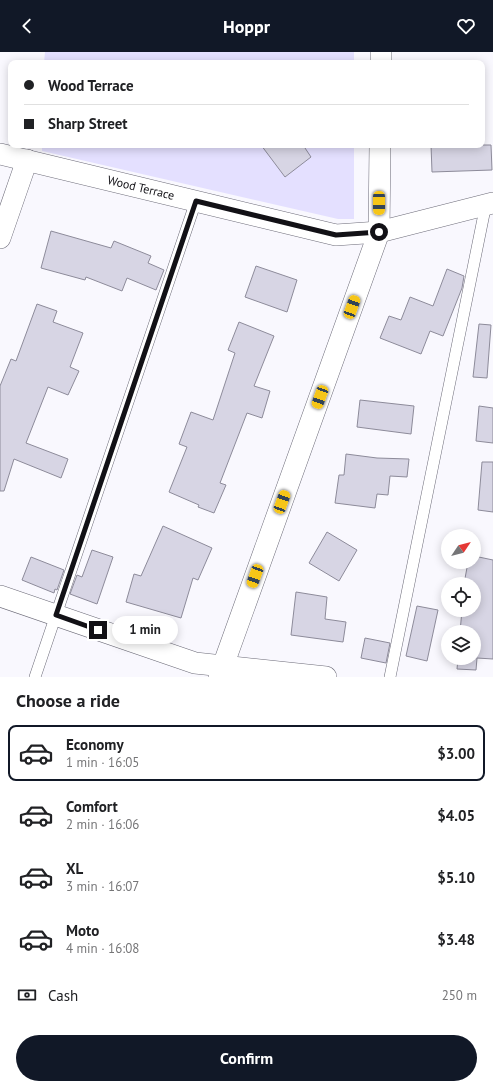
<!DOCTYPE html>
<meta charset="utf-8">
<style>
body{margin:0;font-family:"PT Sans",sans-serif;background:#f6f6f6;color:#202124;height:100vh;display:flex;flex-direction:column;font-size:15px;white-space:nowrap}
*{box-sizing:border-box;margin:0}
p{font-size:13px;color:#757577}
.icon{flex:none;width:22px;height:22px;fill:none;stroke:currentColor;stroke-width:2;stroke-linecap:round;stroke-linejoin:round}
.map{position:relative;height:625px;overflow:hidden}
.drawer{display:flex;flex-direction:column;background:#fff;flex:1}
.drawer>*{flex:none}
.banner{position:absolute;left:8px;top:8px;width:477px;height:88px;border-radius:8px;box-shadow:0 2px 10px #0003;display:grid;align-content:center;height:88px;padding:0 16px;background:#fff}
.needle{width:26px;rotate:55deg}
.fabs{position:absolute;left:441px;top:477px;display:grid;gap:8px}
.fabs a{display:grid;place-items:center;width:40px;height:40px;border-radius:50%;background:#fff;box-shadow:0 2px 10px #0003;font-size:20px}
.end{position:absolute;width:18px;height:18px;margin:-9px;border:5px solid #121116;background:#fff;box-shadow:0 0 0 2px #fff}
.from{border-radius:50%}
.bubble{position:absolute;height:28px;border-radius:14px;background:#fff;box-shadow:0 2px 10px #0003;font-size:13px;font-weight:600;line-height:28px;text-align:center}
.car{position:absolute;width:12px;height:24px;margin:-12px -6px;border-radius:5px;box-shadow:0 0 3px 1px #0007;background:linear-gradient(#f5c518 24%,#345 0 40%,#f5c518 0 76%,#345 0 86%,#f5c518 0)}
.banner b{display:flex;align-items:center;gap:14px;height:38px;font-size:15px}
.banner b+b{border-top:1px solid #e0e0e0}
.banner i{width:10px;height:10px;background:#202124}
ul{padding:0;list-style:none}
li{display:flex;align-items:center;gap:12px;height:56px;margin:0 8px 6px;padding:0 8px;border:2px solid transparent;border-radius:8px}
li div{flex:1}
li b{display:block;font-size:15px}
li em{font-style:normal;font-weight:600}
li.current{border-color:#111827}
li>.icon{width:36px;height:36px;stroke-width:1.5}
h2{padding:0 16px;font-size:18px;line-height:48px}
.pay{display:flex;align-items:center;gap:10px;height:44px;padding:0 16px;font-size:15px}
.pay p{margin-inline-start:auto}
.cta{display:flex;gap:8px;margin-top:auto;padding:8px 16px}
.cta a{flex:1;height:46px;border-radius:24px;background:#111827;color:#fff;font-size:16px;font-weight:600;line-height:46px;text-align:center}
header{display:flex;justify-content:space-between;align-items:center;height:52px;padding:0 16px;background:#111827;color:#fff;font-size:18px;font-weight:600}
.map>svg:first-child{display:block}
.green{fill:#e4e0ff}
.building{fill:#d7d5e4;stroke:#8d8b9a}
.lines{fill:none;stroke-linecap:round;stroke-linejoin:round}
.service-casing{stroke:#6d6c79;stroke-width:12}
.minor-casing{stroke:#6d6c79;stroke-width:22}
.service{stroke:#fff;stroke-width:11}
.minor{stroke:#fff;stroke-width:21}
.route{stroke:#121116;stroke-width:5}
.labels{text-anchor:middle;stroke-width:3;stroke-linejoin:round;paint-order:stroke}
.street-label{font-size:12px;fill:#121116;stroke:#fff}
</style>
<header><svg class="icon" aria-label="back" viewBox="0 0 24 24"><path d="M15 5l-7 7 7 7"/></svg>Hoppr<svg class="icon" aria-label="heart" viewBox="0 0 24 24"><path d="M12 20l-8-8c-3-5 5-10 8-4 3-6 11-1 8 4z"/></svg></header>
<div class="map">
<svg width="493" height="625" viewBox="0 0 493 625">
<rect width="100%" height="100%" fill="#f9f8fe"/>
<path class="green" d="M45,0H354V11H44Z
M42,93H354V167H338L42,99Z"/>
<path class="building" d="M261,93H303L311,105L285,125Z
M431,93H491L492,118L432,120Z
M51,179L111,196L114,189L151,204L148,211L164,218L156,238L127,226L122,239L86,225L85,228L41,216Z
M256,214L297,228L287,260L245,245Z
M447,217L464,224L462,236L443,284L430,279L421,302L380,286L389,264L401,268L410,245L433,254Z
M37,252L57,259L53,270L83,281L70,315L79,319L68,343L48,335L26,391L68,407L61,426L14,407L4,439H0V334L11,307L16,309Z
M239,270L274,284L254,334L270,339L262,366L247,361L220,431L226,433L214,461L198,455L199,453L169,440L187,395L179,392L191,360L213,368L235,301L228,298Z
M479,272L491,273L487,326L473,325Z
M360,348L414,354L411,382L357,375Z
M479,354L493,356V391L476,389Z
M346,402L377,406L409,407L407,425L390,424L388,443L377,442L375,456L335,451L339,423H344Z
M482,410H493V460L478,458Z
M163,474L212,496L198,528L193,526L181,566L126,550L134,522L141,524Z
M327,480L357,498L339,529L309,511Z
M92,498L113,505L97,552L70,542L77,523L82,525Z
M474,504L493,508V607L477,606L476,618L457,617L458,606H474V580H460L462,558H474V532H464L468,510H474Z
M31,505L64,518L57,538L55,537L54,541L22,528Z
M296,540L327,545L325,567L346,570L343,590L291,583Z
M417,554L438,558L427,609L406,604Z
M365,586L390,591L386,611L361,606Z"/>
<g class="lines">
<defs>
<path id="service" d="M35,625L196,149
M390,625L486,152"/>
<g id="minor">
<path d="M381,11V0"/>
<path id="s1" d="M0,102L336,183L379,180L493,151"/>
<path d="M0,186L27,108"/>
<path d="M0,544L195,611L326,625"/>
<path d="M219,625L379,180L380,93"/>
</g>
</defs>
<use href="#service" class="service-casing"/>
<use href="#minor" class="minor-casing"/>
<use href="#service" class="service"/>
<use href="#minor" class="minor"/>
</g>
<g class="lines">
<path class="route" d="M98,578L56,563L196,149L336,183L379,180"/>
</g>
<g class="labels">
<g class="street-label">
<text dy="4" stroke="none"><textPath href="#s1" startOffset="145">Wood Terrace</textPath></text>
</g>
</g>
</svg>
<div class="fabs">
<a><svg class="needle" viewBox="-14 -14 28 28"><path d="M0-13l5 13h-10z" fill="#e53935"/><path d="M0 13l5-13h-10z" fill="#757577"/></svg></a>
<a><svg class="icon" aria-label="locate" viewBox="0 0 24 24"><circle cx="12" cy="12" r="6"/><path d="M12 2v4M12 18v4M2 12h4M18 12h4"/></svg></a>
<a><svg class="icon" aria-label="layers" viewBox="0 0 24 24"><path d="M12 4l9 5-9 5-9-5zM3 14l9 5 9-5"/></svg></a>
</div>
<i class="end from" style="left:379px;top:180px"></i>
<i class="end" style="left:98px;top:578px"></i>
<div class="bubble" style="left:112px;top:564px;width:66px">1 min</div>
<i class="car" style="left:379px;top:151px;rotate:180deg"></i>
<i class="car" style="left:352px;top:255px;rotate:20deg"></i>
<i class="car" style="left:320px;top:345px;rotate:200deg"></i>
<i class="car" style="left:282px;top:450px;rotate:20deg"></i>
<i class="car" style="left:255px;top:524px;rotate:200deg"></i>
<div class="banner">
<b><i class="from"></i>Wood Terrace</b>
<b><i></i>Sharp Street</b>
</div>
</div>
<section class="drawer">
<h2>Choose a ride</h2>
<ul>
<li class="current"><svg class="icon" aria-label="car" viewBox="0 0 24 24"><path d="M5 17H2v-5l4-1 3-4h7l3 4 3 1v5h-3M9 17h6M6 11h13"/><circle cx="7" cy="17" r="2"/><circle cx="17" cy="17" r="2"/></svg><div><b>Economy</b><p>1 min · 16:05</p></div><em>$3.00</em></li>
<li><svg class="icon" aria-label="car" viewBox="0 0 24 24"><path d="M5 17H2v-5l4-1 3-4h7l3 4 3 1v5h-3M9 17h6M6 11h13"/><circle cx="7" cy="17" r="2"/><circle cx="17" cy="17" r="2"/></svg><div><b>Comfort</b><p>2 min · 16:06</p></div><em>$4.05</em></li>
<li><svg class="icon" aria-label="car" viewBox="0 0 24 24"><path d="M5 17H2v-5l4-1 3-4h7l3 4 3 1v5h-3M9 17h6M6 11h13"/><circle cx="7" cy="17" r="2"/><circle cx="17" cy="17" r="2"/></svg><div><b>XL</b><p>3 min · 16:07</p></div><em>$5.10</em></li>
<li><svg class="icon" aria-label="car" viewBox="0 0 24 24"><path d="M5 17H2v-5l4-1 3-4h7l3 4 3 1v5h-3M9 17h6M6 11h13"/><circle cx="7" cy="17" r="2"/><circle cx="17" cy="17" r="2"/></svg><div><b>Moto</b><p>4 min · 16:08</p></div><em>$3.48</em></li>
</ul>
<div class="pay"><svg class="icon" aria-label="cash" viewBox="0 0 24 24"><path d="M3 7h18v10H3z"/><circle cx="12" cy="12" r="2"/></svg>Cash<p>250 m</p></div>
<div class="cta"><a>Confirm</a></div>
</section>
